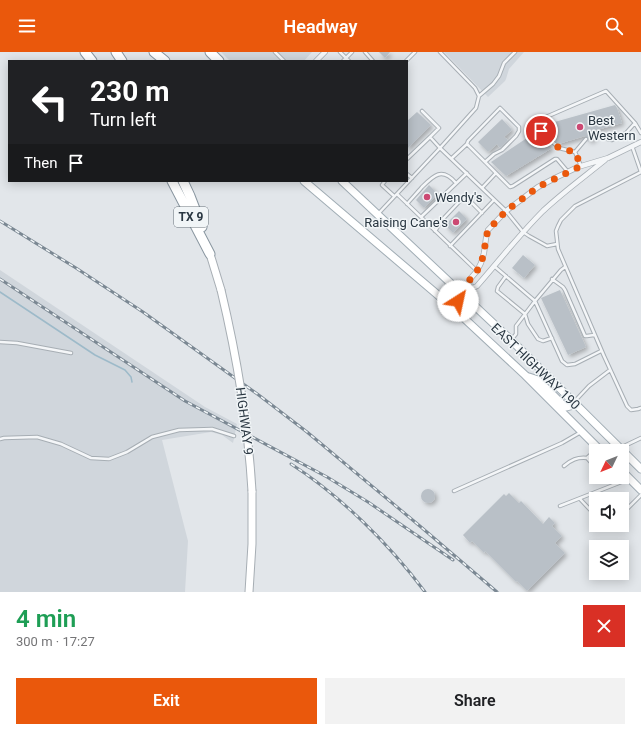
<!DOCTYPE html>
<meta charset="utf-8">
<style>
body{margin:0;font-family:Roboto,sans-serif;background:#f2f2f2;color:#202124;height:100vh;display:flex;flex-direction:column;font-size:15px;white-space:nowrap}
*{box-sizing:border-box;margin:0}
p{font-size:13px;color:#757577}
.icon{flex:none;width:22px;height:22px;fill:none;stroke:currentColor;stroke-width:2;stroke-linecap:round;stroke-linejoin:round}
.map{position:relative;height:540px;overflow:hidden}
.details{display:flex;flex-direction:column;background:#fff;flex:1}
.details>*{flex:none}
.top-card{position:absolute;left:8px;top:8px;width:400px;height:122px;border-radius:0px;box-shadow:0 2px 10px #0003;background:#202124;color:#fff;overflow:hidden}
.needle{width:26px;rotate:227deg}
.fabs{position:absolute;left:589px;top:392px;display:grid;gap:8px}
.fabs a{display:grid;place-items:center;width:40px;height:40px;border-radius:0px;background:#fff;box-shadow:0 2px 10px #0003;font-size:20px}
.pin{position:absolute;display:grid;place-items:center;width:34px;height:34px;color:#fff;margin:-17px;border:2px solid #fff;border-radius:50%;box-shadow:0 1px 4px #0007}
.me{position:absolute;width:44px;margin:-22px;rotate:35deg;stroke-linejoin:round;filter:drop-shadow(0 0 3px #0008)}
.turn{display:flex;align-items:center;gap:14px;height:84px;padding:0 16px;font-size:18px}
.turn .icon{width:52px;height:52px;stroke-width:2.5}
.turn b{display:block;font-size:28px;line-height:34px}
.then{display:flex;align-items:center;height:38px;padding:0 16px;background:#0003;gap:8px;font-size:15px}
.round{display:grid;place-items:center;flex:none;width:42px;height:42px;border-radius:0px;background:#f2f2f2}
.head{display:flex;align-items:center;justify-content:space-between;height:68px;padding:0 16px}
h1{font-size:24px;font-weight:600;line-height:30px;color:#1e9e55}
.cta{display:flex;gap:8px;margin-top:auto;padding:8px 16px}
.cta a{flex:1;height:46px;border-radius:0px;background:#ea580c;color:#fff;font-size:16px;font-weight:600;line-height:46px;text-align:center}
.cta a+a{background:#f2f2f2;color:#202124}
header{display:flex;justify-content:space-between;align-items:center;height:52px;padding:0 16px;background:#ea580c;color:#fff;font-size:18px;font-weight:600}
.map>svg:first-child{display:block}
</style>
<header><svg class="icon" aria-label="menu" viewBox="0 0 24 24"><path d="M4 6h16M4 12h16M4 18h16"/></svg>Headway<svg class="icon" aria-label="search" viewBox="0 0 24 24"><circle cx="10" cy="10" r="6"/><path d="M15 15l6 6"/></svg></header>
<div class="map">
<svg width="641" height="540" viewBox="0 0 641 540">
<defs>
<filter id="shadow"><feDropShadow dx="2.5" dy="2.5" stdDeviation="2" flood-color="#0004"/></filter>
</defs>
<rect width="100%" height="100%" fill="#e2e6ea"/>
<path fill="#d0d6dc" d="M 221,0 L 312,0 L 304,9 L 230,9 Z
M 444,0 L 524,0 L 509,17 L 506,27 L 505,29 L 488,45 Z
M 0,218 L 205,355 L 237,372 L 233,391 L 222,383 L 211,380 L 162,388 L 188,489 L 185,540 L 0,540 Z"/>
<g fill="none" stroke-linecap="round" stroke-linejoin="round">
<path stroke="#9dbac9" stroke-width="1.5" d="M 0,240 L 95,303 L 125,318 L 131,325 L 132,330"/>
</g>
<path fill="#b9c0c7" filter="url(#shadow)" d="M 379,0 L 390,0 L 385,6 Z
M 615,53 L 617,56 L 622,71 L 593,79 L 594,82 L 592,84 L 595,87 L 587,90 L 589,88 L 588,86 L 585,84 L 558,92 L 556,90 L 551,71 Z
M 417,60 L 431,73 L 407,97 L 407,69 Z
M 502,67 L 512,78 L 504,85 L 508,88 L 500,96 L 497,92 L 488,100 L 478,90 Z
M 536,80 L 552,96 L 506,124 L 491,110 Z
M 429,133 L 438,142 L 424,156 L 416,148 Z
M 459,159 L 467,167 L 453,181 L 445,173 Z
M 523,203 L 535,213 L 524,226 L 512,216 Z
M 560,238 L 586,295 L 568,303 L 541,246 Z
M421 444a7 7 0 1 1 14 0a7 7 0 1 1-14 0Z
M 509,441 L 519,451 L 521,449 L 543,472 L 549,465 L 555,471 L 552,474 L 562,484 L 555,491 L 565,501 L 527,539 L 517,529 L 516,530 L 485,499 L 484,501 L 472,489 L 470,491 L 463,483 L 504,442 L 506,444 Z"/>
<g fill="none" stroke-linecap="round" stroke-linejoin="round">
<defs>
<path id="service" d="M 275,0 L 284,9
M 340,0 L 349,9
M 365,0 L 373,9
M 440,0 L 475,36 L 479,44
M 343,9 L 352,0
M 406,9 L 415,0
M 422,59 L 439,76 L 430,85 L 440,96 L 476,56 L 479,44 L 493,32 L 499,24 L 504,11 L 515,0
M 595,84 L 612,88 L 626,81 L 635,71
M 632,94 L 641,120
M 575,100 L 586,87
M 452,106 L 467,92
M 407,107 L 430,85
M 485,110 L 494,102 L 502,98 L 516,84 L 519,79 L 519,75 L 500,56 L 468,89 L 467,92 L 510,135 L 513,134 L 555,107 L 557,107 L 568,120
M 581,114 L 575,100 L 559,96 L 541,79 L 540,72 L 546,65 L 606,39 L 635,71 L 641,81
M 641,120 L 575,154 L 561,168 L 558,174 L 556,179 L 558,197 L 604,304 L 627,354 L 631,358 L 638,357 L 641,356
M 407,122 L 412,126
M 385,129 L 382,133 L 394,144
M 482,136 L 496,121
M 397,142 L 477,219
M 407,152 C 412,146 417,141 422,135 C 434,123 442,115 456,131
M 378,162 L 440,96 L 506,159 L 523,180 L 529,184 L 547,194 L 557,192
M 421,165 L 467,121
M 435,179 L 442,168 L 459,150 L 466,145 L 482,161
M 450,194 L 494,148
M 494,214 L 535,249 L 516,274 L 516,282 L 512,287
M 565,215 L 561,218 L 535,249 L 562,309 L 567,313 L 575,312 L 601,299
M 506,224 L 498,235 L 497,239 L 525,262 L 528,272 L 538,287 L 543,289 L 552,286
M 552,227 L 563,235 L 565,238 L 585,284 L 587,284 L 594,283
M 0,290 L 17,291 L 71,301
M 574,350 L 589,334 L 610,318
M 0,387 L 4,386 L 37,385 L 61,392 L 91,406 L 109,407 L 127,400 L 152,385 L 179,378 L 212,377 L 234,384
M 620,396 L 641,386
M 587,406 L 596,416
M 564,414 C 571,408 577,405 587,406 L 598,396
M 454,439 L 562,391 L 581,380
M 580,447 L 596,464
M 560,454 L 629,427
M 622,462 L 641,443
M 606,473 L 611,473"/>
<path id="minor" d="M 316,9 L 325,0
M 468,238 L 470,227 L 477,219 L 481,211 L 484,201 L 486,186 L 488,178 L 506,159 L 538,135 L 555,126 L 578,115 L 608,106 L 641,90
M 452,255 L 468,238 L 477,234 C 499,209 519,183 543,159 C 562,141 584,125 605,108"/>
<path id="secondary" d="M 210,202 L 221,238
M 249,540 L 252,492 L 252,439"/>
<path id="primary" d="M 304,129 L 452,255 L 525,323 L 601,399
M 342,129 L 511,288 L 641,417
M 529,325 L 538,328 L 563,353 L 566,355 L 570,354 L 574,350
M 622,419 L 641,438"/>
<path id="motorway" d="M 85,0 L 92,9
M 116,0 L 122,9
M 154,0 L 165,9
M 210,0 L 219,9
M 172,129 L 210,202
M 183,129 L 190,144 L 202,175"/>
</defs>
<use href="#service" stroke="#a7aeb4" stroke-width="4.5"/>
<use href="#minor" stroke="#a7aeb4" stroke-width="6"/>
<use href="#secondary" stroke="#a7aeb4" stroke-width="9"/>
<use href="#primary" stroke="#a1adb5" stroke-width="9"/>
<use href="#motorway" stroke="#8996a0" stroke-width="11"/>
<use href="#service" stroke="#f4f6f8" stroke-width="2.5"/>
<use href="#minor" stroke="#f4f6f8" stroke-width="4.5"/>
<use href="#secondary" stroke="#fff" stroke-width="7"/>
<use href="#primary" stroke="#fff" stroke-width="7"/>
<use href="#motorway" stroke="#fff" stroke-width="9"/>
<defs>
<path id="rail" d="M 0,169 L 76,216 L 143,260 L 260,344 L 307,380 L 421,475 L 497,540
M 0,227 L 185,349 L 327,425 L 368,450 L 453,508
M 291,412 C 341,444 390,493 425,540"/>
</defs>
<use href="#rail" stroke="#7b8893" stroke-width="3"/>
<use href="#rail" stroke="#f1f5f7" stroke-width="1.5" stroke-dasharray="4.5" stroke-linecap="butt"/>
<defs>
<path id="secondary-bridge" d="M 221,238 C 237,305 248,371 252,439"/>
</defs>
<use href="#secondary-bridge" stroke="#a7aeb4" stroke-width="9" stroke-linecap="butt"/>
<use href="#secondary-bridge" stroke="#fff" stroke-width="7"/>
</g>
<g fill="none" stroke-linecap="round" stroke-linejoin="round">
<path stroke="#ea580c" stroke-width="7" stroke-dasharray="0 12.6" d="M 458,249 L 468,238 L 470,227 L 477,219 L 481,211 L 484,201 L 486,186 L 488,178 L 506,159 L 538,135 L 581,114 L 575,100 L 559,96 L 541,79"/>
</g>
<g fill="#cc4973" stroke="#f1f5f7" stroke-width="1.5">
<circle cx="580" cy="75" r="4"/>
<circle cx="427" cy="145" r="4"/>
<circle cx="456" cy="170" r="4"/>
</g>
<g text-anchor="middle" stroke-width="3" stroke-linejoin="round" paint-order="stroke">
<rect fill="#f1f5f7" stroke="#667078" stroke-width="1" x="174" y="155" width="34" height="20" rx="3"/>
<g font-size="12" font-weight="bold" fill="#2a3742">
<text x="191" y="169">TX 9</text>
</g>
<g font-size="13" fill="#2a3742" stroke="#f1f5f7" text-anchor="start">
<text x="588" y="73">Best<tspan x="588" dy="15">Western</tspan></text>
<text x="435" y="150">Wendy's</text>
<text x="448" y="175" text-anchor="end">Raising Cane's</text>
</g>
<g font-size="13" fill="#2a3742" stroke="#f1f5f7">
<text transform="translate(536 314) rotate(44)" y="5">EAST HIGHWAY 190</text>
<text transform="translate(245 369) rotate(83)" y="5">HIGHWAY 9</text>
</g>
</g>
</svg>
<div class="fabs">
<a><svg class="needle" viewBox="-14 -14 28 28"><path d="M0-13l5 13h-10z" fill="#e53935"/><path d="M0 13l5-13h-10z" fill="#757577"/></svg></a>
<a><svg class="icon" aria-label="sound" viewBox="0 0 24 24"><path d="M4 9h4l5-4v14l-5-4H4zM17 9q2 3 0 6"/></svg></a>
<a><svg class="icon" aria-label="layers" viewBox="0 0 24 24"><path d="M12 4l9 5-9 5-9-5zM3 14l9 5 9-5"/></svg></a>
</div>
<div class="pin" style="left:541px;top:79px;background:#d93025"><svg class="icon" aria-label="arrive" viewBox="0 0 24 24"><path d="M6 21V4h12l-3 4 3 4H6"/></svg></div>
<svg class="me" style="left:458px;top:249px" viewBox="-20 -20 40 40"><circle r="19" fill="#fff"/><path d="M0-13L10 11 0 6-10 11z" fill="#ea580c"/></svg>
<div class="top-card">
<div class="turn"><svg class="icon" aria-label="left" viewBox="0 0 24 24"><path d="M17 20v-9H6M10 6l-5 5 5 5"/></svg><div><b>230 m</b>Turn left</div></div>
<div class="then">Then<svg class="icon" aria-label="arrive" viewBox="0 0 24 24"><path d="M6 21V4h12l-3 4 3 4H6"/></svg></div>
</div>
</div>
<section class="details">
<div class="head"><div><h1>4 min</h1><p>300 m · 17:27</p></div><a class="round" style="background:#d93025;color:#fff"><svg class="icon" aria-label="close" viewBox="0 0 24 24"><path d="M6 6l12 12M18 6L6 18"/></svg></a></div>
<div class="cta"><a>Exit</a><a>Share</a></div>
</section>
